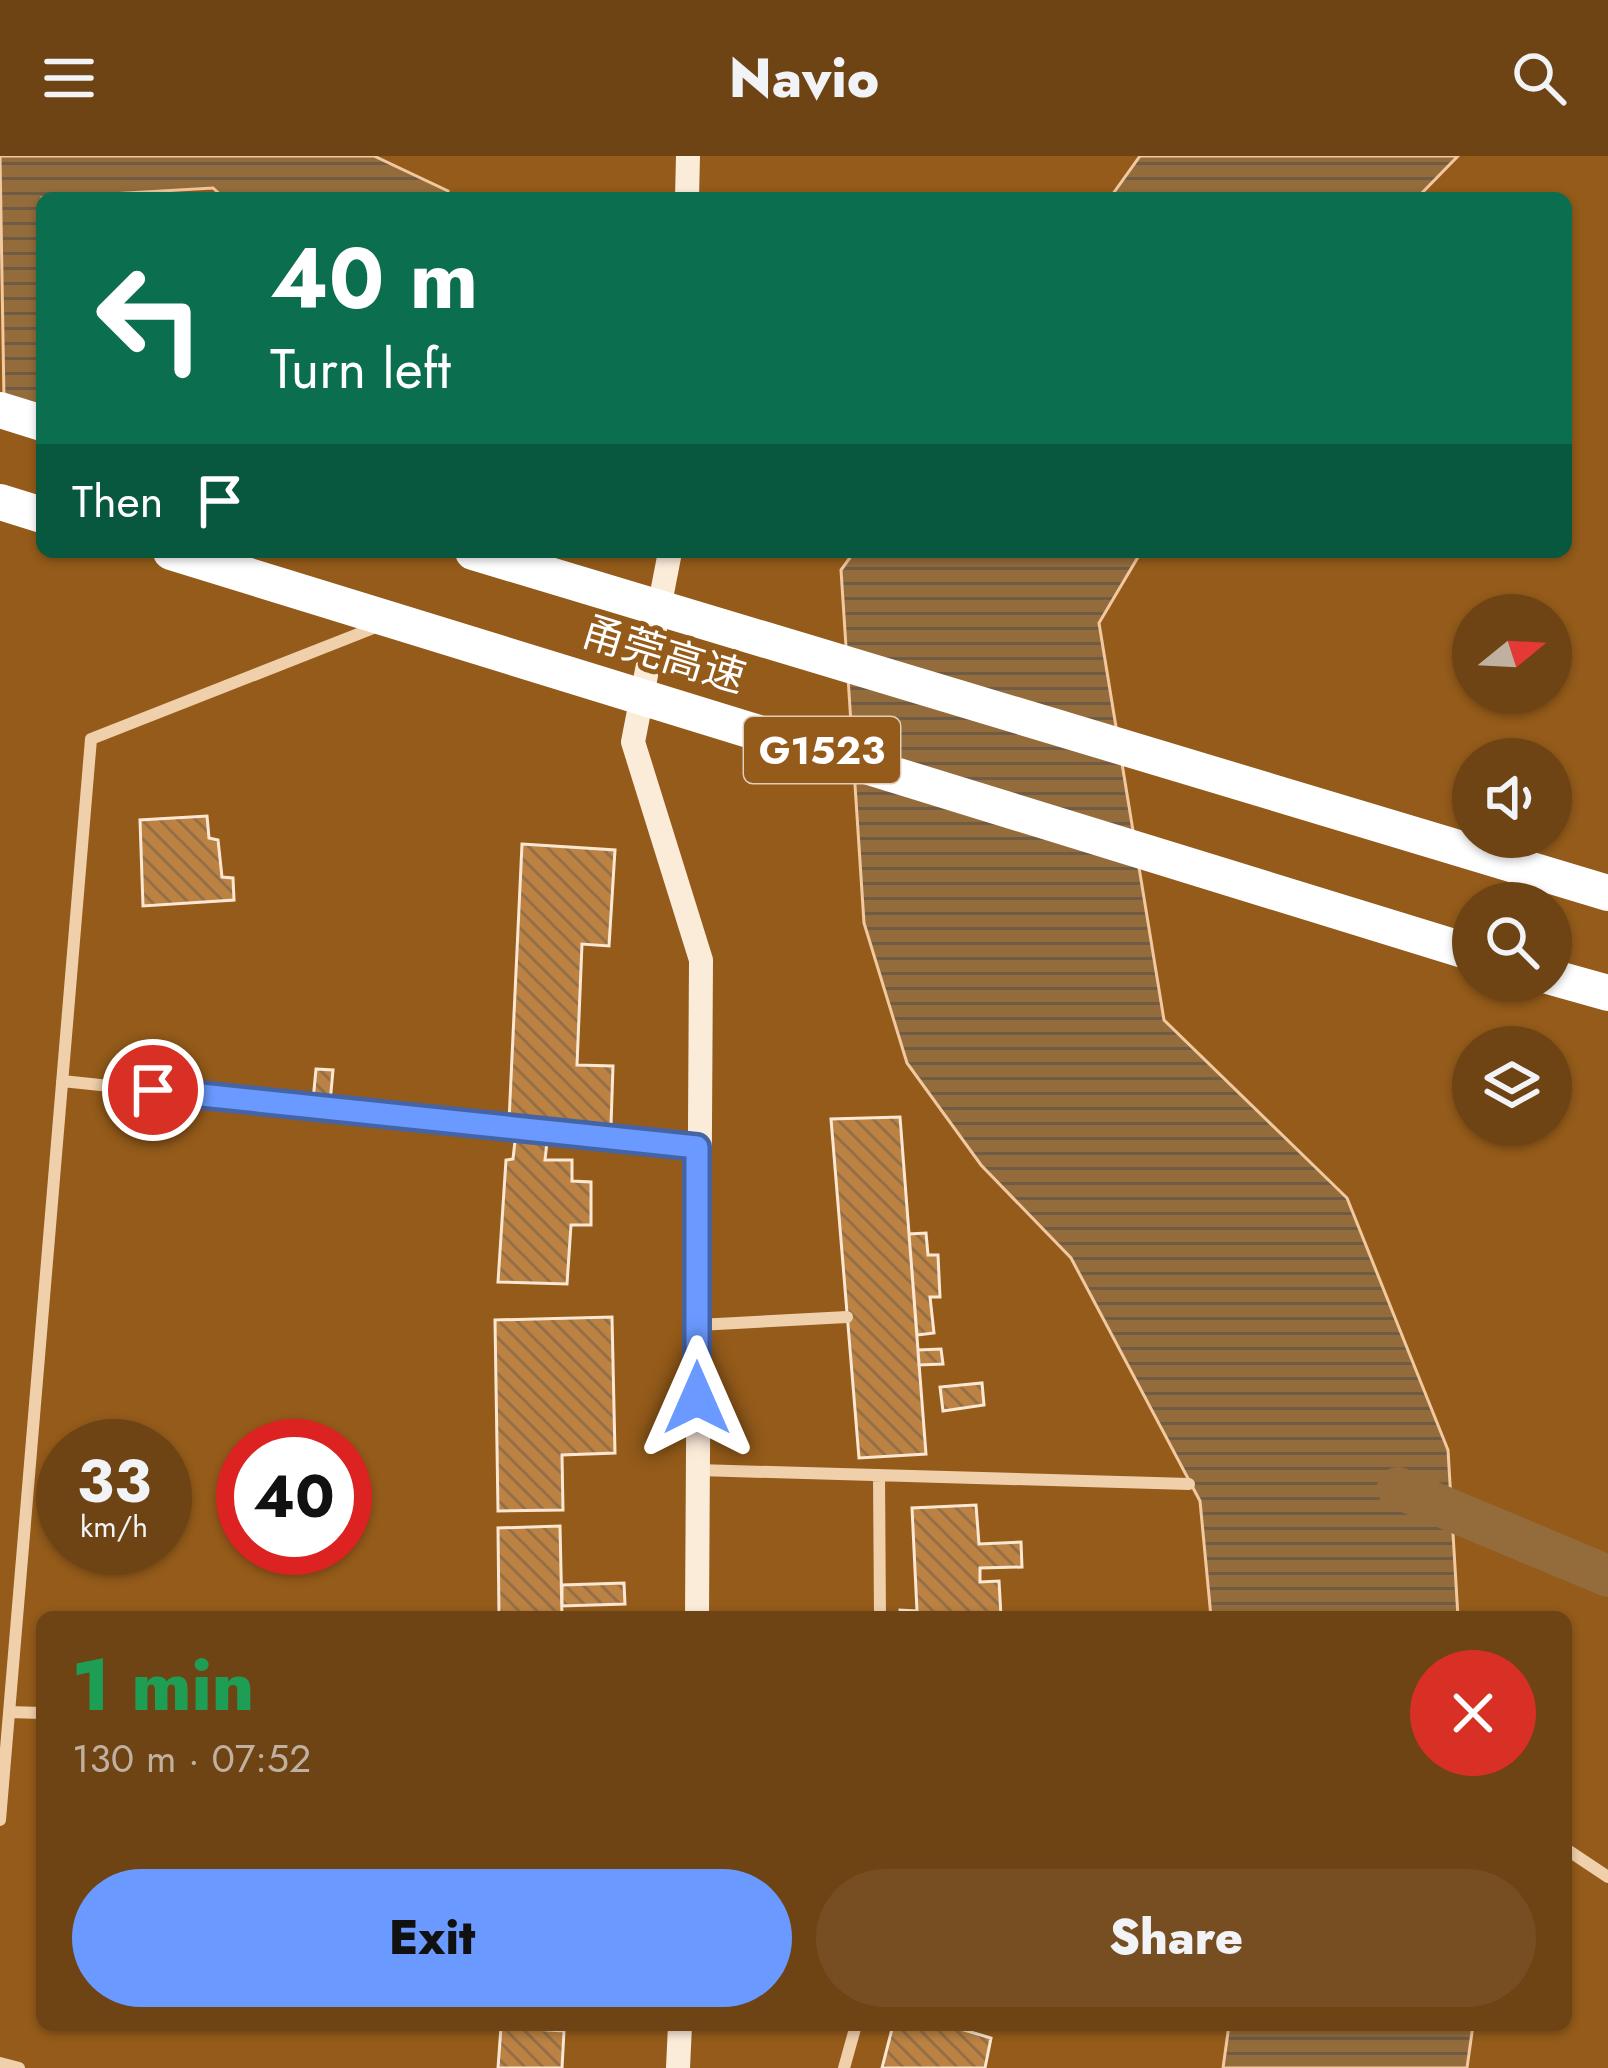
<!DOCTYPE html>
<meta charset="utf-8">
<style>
body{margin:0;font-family:Jost,"Noto Sans SC",sans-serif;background:#774e22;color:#f1f3f6;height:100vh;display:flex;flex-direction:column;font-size:45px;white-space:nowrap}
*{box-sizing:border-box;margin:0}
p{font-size:39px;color:#c0b0a0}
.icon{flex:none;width:66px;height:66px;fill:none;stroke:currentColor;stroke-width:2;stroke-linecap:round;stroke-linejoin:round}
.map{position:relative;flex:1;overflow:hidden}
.drawer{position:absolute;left:36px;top:1455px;width:1536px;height:420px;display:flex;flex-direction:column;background:#6f4414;border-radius:18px;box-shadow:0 3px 9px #0004}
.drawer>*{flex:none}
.hud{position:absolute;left:36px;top:36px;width:1536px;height:366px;border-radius:18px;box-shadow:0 3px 9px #0004;background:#0b6e4f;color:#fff;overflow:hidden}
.needle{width:78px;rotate:72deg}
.fabs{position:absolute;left:1452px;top:438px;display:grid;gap:24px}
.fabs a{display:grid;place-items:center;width:120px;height:120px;border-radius:50%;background:#6f4414;box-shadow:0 3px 9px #0004;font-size:60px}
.speed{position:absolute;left:36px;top:1263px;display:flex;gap:24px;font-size:60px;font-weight:700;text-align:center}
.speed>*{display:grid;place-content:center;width:156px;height:156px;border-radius:50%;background:#6f4414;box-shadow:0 3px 9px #0004;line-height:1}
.speed small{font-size:30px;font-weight:400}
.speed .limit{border:18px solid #d22;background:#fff;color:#111}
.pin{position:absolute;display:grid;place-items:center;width:102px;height:102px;color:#fff;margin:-51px;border:6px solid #fff;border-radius:50%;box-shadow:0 3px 12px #0007}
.me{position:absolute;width:132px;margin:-66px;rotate:0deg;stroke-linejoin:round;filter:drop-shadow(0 0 9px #0008)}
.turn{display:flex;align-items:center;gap:42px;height:252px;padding:0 36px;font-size:54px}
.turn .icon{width:156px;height:156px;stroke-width:2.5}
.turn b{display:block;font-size:84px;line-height:102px}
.then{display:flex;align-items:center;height:114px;padding:0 36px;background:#0003;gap:24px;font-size:45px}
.round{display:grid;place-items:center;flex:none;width:126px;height:126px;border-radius:63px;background:#774e22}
.headline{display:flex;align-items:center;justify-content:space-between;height:204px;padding:0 36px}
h1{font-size:72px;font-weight:800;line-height:90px;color:#1e9e55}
.cta{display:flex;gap:24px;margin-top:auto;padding:24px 36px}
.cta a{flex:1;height:138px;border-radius:72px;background:#6a9aff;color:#111;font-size:48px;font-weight:800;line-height:138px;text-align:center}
.cta a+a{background:#774e22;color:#f1f3f6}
header{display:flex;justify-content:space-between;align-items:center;height:156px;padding:0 36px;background:#6f4414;font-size:54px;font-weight:800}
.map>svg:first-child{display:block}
</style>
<header><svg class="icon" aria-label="menu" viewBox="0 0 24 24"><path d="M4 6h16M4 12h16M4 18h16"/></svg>Navio<svg class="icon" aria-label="search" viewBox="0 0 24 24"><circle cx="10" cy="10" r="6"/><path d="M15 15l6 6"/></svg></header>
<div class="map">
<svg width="1608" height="1912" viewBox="0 0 1608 1912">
<defs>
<pattern id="water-rules" width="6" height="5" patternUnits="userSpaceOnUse" patternTransform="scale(3)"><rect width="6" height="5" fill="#946c3c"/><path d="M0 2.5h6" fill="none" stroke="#705c44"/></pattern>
<pattern id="building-back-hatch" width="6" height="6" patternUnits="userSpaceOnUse" patternTransform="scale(3)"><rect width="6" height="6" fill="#bb8243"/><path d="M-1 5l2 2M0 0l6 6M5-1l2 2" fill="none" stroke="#946f46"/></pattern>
</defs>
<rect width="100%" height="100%" fill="#945b1a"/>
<path fill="url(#water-rules)" stroke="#f2c89e" stroke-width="3" d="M 0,0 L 374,0 L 448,35 L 449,42 L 224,42 L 213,32 L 42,42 L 42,264 L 4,244 Z
M 1140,0 L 1458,0 L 1417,42 L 1110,42 Z
M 854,396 L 1141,396 L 1099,467 L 1164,864 L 1347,1042 L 1448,1294 L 1458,1461 L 1211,1461 L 1200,1345 L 1071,1102 L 981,1009 L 907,907 L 864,767 L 841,414 Z
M 1229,1869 L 1473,1869 L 1467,1912 L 1223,1912 Z"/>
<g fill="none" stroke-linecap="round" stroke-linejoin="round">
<path stroke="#946c3c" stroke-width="42" d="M 1398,1332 L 1608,1420"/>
</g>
<path fill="url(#building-back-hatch)" stroke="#fbe7d2" stroke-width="3" d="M 207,660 L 209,682 L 218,684 L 222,721 L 233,722 L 234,744 L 143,750 L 140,664 Z
M 522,688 L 615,694 L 609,790 L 582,788 L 577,909 L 613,910 L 611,969 L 509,965 Z
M 316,913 L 333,914 L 330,947 L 313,945 Z
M 900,961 L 926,1298 L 859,1302 L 831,963 Z
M 515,985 L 547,986 L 545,1004 L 572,1004 L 572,1025 L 591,1026 L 591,1069 L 571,1069 L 567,1128 L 498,1126 L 506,1004 L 513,1003 Z
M 926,1077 L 928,1099 L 938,1099 L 940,1141 L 930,1141 L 934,1177 L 917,1179 L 909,1078 Z
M 612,1161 L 615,1297 L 562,1299 L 563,1354 L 498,1355 L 495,1164 Z
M 941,1193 L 943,1208 L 919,1209 L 918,1194 Z
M 982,1227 L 984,1249 L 943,1255 L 940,1231 Z
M 976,1349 L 979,1388 L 1021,1386 L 1022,1411 L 980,1412 L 980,1426 L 999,1425 L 1001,1460 L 1055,1461 L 900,1461 L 900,1454 L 917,1455 L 912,1352 Z
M 560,1370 L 562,1461 L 499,1461 L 498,1372 Z
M 624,1427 L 625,1448 L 562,1450 L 562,1429 Z
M 893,1869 L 947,1869 L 991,1882 L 985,1912 L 882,1912 Z
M 501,1871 L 564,1875 L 562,1912 L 498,1912 Z"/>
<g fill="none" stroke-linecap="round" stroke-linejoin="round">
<path stroke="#f0cfab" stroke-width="12" d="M 62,925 L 697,991
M 698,1169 L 847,1161
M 698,1314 L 1189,1328
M 879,1319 L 880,1461
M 9,1556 L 42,1557
M 0,1664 L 91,583 L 376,471
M 1566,1693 L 1608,1721
M 0,1907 L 19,1912
M 844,1912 L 856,1869"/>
<path stroke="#fbebd9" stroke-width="24" d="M 687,42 L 688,0
M 670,396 L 633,586 L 701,804 L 697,1461
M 678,1912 L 680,1869"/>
<path stroke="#fff" stroke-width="36" d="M 0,254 L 42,267
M 0,346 L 42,359
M 1551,821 L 1608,837"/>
<path stroke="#fff" stroke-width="36" d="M 171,396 L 1473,797
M 473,396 L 1608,737"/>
</g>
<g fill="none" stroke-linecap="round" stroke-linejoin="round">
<defs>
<path id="route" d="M 153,934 L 697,991 L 697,1242"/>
</defs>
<use href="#route" stroke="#4564a6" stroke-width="30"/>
<use href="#route" stroke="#6a9aff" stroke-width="21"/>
</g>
<g text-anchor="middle" stroke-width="10" stroke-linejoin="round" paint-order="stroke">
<rect fill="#945b1a" stroke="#dfceba" stroke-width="3" x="744" y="561" width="156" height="66" rx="9"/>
<g font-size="39" font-weight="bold" fill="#fff">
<text x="822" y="608">G1523</text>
</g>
<g font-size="42" fill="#fff" stroke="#945b1a">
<text transform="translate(664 498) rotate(17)" y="15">甬莞高速</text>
</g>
</g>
</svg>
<div class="fabs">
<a><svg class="needle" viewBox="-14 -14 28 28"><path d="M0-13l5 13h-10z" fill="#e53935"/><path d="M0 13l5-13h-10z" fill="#c0b0a0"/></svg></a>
<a><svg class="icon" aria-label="sound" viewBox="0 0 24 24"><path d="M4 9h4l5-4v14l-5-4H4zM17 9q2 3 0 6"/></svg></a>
<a><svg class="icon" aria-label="search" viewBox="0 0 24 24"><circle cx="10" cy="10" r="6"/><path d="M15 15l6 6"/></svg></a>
<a><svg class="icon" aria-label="layers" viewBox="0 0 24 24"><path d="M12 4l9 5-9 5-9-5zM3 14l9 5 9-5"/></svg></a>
</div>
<div class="speed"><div>33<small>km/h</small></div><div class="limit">40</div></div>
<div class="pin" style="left:153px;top:934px;background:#d93025"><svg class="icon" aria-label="arrive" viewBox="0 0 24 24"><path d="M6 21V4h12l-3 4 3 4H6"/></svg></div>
<svg class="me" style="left:697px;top:1242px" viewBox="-20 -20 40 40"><path d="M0-17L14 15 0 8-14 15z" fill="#6a9aff" stroke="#fff" stroke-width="4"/></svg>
<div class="hud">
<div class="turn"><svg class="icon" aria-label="left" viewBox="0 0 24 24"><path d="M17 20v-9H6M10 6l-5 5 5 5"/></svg><div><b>40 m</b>Turn left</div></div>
<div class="then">Then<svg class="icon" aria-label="arrive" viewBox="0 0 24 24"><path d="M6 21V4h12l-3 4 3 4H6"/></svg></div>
</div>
<section class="drawer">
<div class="headline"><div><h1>1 min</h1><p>130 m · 07:52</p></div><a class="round" style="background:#d93025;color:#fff"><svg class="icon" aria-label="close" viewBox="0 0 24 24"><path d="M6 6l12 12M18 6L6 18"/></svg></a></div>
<div class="cta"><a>Exit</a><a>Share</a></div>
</section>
</div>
